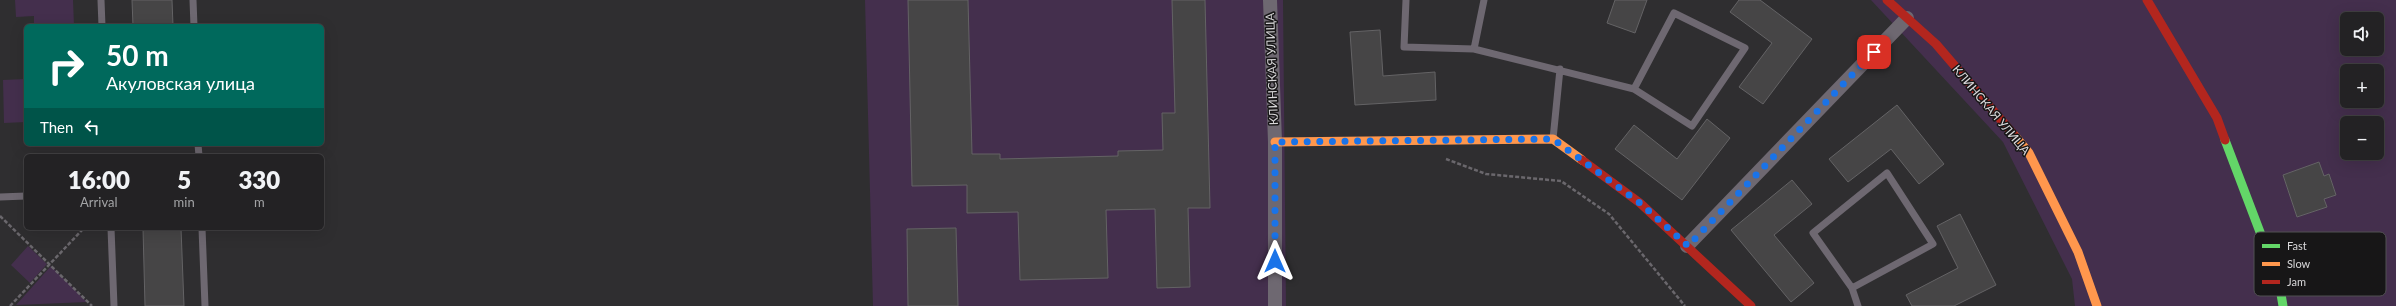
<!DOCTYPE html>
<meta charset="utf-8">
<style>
body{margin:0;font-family:Lato,sans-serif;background:#2b2a2c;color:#f1f3f6;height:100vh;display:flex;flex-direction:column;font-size:15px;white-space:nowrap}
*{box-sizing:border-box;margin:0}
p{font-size:13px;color:#a3a4a6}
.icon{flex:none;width:22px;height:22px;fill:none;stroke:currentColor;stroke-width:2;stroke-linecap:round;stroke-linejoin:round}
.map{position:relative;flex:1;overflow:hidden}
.drawer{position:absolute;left:24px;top:154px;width:300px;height:76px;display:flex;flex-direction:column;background:#232224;border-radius:6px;box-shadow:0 4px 16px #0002,0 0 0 1px #403f41}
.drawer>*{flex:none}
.banner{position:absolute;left:24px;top:24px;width:300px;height:122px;border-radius:6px;box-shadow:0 4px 16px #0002,0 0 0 1px #403f41;background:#00695c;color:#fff;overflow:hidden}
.controls{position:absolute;left:2340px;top:12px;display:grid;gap:8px}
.controls a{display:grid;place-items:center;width:44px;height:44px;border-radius:6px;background:#232224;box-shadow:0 4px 16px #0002,0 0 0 1px #403f41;font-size:20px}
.pin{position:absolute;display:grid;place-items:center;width:34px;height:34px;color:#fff;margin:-17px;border-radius:8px;box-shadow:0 2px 6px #0006}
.me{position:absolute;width:44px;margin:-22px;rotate:0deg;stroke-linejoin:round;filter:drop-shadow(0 0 3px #0008)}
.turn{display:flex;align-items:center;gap:14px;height:84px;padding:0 16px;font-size:18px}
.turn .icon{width:52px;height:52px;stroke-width:2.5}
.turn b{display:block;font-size:28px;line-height:34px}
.then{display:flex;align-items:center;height:38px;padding:0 16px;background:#0003;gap:8px;font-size:15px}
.eta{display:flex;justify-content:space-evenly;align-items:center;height:68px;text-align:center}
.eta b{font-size:24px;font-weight:800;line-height:28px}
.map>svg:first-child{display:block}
</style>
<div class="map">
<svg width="2396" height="306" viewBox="0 0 2396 306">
<rect width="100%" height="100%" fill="#2f2e30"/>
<path fill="#442f4d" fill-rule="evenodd" d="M 15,0 L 73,0 L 74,26 L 34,26 L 34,16 L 16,17 Z
M 865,0 L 1283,0 L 1286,306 L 873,306 Z
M 1871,0 L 2396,0 L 2396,306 L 2075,306 L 2072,279 L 2003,142 ZM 2347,19 L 2377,19 L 2377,49 L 2347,49 ZM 2347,71 L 2377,71 L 2377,101 L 2347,101 ZM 2347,123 L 2377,123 L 2377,153 L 2347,153 Z
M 26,79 L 26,122 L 4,123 L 3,80 Z
M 28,246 L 47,264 L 30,283 L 11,265 Z
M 51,266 L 87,302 L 16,305 Z"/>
<path fill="#464546" stroke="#646365" d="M 132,0 L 172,0 L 173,26 L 133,26 Z
M 908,0 L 968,0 L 972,154 L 1000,154 L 1000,159 L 1118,156 L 1118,151 L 1163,150 L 1162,113 L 1175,113 L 1172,0 L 1205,0 L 1210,208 L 1188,208 L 1190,287 L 1157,288 L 1155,209 L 1106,210 L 1108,278 L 1020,280 L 1018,212 L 967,213 L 967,185 L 912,186 Z
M 1615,0 L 1647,0 L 1635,33 L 1607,23 Z
M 1739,0 L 1760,0 L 1812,39 L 1763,104 L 1739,87 L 1772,43 L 1730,12 Z
M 1380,30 L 1383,76 L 1435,72 L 1436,100 L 1355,105 L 1350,32 Z
M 1897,105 L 1944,164 L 1919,184 L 1891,149 L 1848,182 L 1829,159 Z
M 1707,119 L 1730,138 L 1682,200 L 1615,149 L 1634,125 L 1677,159 Z
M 2319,162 L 2324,176 L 2329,174 L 2336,195 L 2324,199 L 2327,207 L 2297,217 L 2283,175 Z
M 1792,180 L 1812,204 L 1774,235 L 1814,283 L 1791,302 L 1731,230 Z
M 1960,214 L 1996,285 L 1954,306 L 1912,306 L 1906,295 L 1958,268 L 1937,226 Z
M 143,228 L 181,228 L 184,306 L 145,306 Z
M 956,228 L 958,306 L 908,306 L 907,229 Z"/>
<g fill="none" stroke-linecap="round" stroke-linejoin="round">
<path stroke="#6a676c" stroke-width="2.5" stroke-dasharray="4 2" stroke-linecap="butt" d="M 1446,159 L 1486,174 L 1561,181 L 1609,214 L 1685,306
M 0,216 L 92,306
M 10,306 L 84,228"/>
<path stroke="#6e6871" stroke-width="7" d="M 101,0 L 102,26
M 193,0 L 194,26
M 1406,0 L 1404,47 L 1474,49 L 1634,89 L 1674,13 L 1745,48 L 1692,126 L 1634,89
M 1474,49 L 1484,0
M 1553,139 L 1560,69
M 198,144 L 199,156
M 0,197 L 26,196
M 111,228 L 114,306
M 202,228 L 205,306
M 1852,288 L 1933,244 L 1887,173 L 1813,233 L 1852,288 L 1858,306"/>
<path stroke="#6e6871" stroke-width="14" d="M 1270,0 L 1275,142 L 1275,306
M 1687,246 L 1907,18"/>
<path stroke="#63d668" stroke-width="9" d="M 2225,140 L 2279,282 L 2283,306"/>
<path stroke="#ff974d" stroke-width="9" d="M 2014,135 L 2029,153 L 2078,252 L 2097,306
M 1275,142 L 1553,139 L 1582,160"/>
<path stroke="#b3261e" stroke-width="9" d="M 1887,0 L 1936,44 L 2014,135
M 2147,0 L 2217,118 L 2225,140
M 1582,160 L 1640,203 L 1751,306"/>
</g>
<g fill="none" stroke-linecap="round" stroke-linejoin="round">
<path stroke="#1a73e8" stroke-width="7" stroke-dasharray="0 12.6" d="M 1275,261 L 1275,142 L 1553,139 L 1640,203 L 1688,246 L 1874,52"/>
</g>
<g text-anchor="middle" stroke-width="3" stroke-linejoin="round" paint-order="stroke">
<g font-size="12" fill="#d9d8da" stroke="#171617">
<text transform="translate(1272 69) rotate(-92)" y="4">КЛИНСКАЯ УЛИЦА</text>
<text transform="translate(1991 110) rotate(50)" y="4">КЛИНСКАЯ УЛИЦА</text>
</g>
</g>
<rect x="2254" y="232" width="132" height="64" rx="6" fill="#171617" stroke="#515052" stroke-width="1"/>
<rect x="2262" y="244" width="18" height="4" fill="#63d668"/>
<rect x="2262" y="262" width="18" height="4" fill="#ff974d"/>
<rect x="2262" y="280" width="18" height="4" fill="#b3261e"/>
<g font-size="11" fill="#d9d8da">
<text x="2287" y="250">Fast</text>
<text x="2287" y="268">Slow</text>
<text x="2287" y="286">Jam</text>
</g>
</svg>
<div class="controls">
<a><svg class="icon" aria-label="sound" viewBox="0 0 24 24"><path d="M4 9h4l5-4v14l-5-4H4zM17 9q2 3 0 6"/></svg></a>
<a>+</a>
<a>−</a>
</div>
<div class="pin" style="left:1874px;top:52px;background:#d93025"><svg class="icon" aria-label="arrive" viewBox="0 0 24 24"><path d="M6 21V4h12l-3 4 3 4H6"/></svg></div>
<svg class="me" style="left:1275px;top:261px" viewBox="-20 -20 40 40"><path d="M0-17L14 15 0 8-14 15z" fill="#1a73e8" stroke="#fff" stroke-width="4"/></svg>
<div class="banner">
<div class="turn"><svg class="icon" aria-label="right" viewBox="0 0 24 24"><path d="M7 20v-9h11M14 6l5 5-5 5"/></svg><div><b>50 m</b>Акуловская улица</div></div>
<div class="then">Then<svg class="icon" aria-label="left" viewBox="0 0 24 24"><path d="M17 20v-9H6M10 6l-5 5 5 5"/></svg></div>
</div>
<section class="drawer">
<div class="eta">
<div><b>16:00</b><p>Arrival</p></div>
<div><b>5</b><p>min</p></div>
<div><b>330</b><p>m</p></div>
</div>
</section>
</div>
